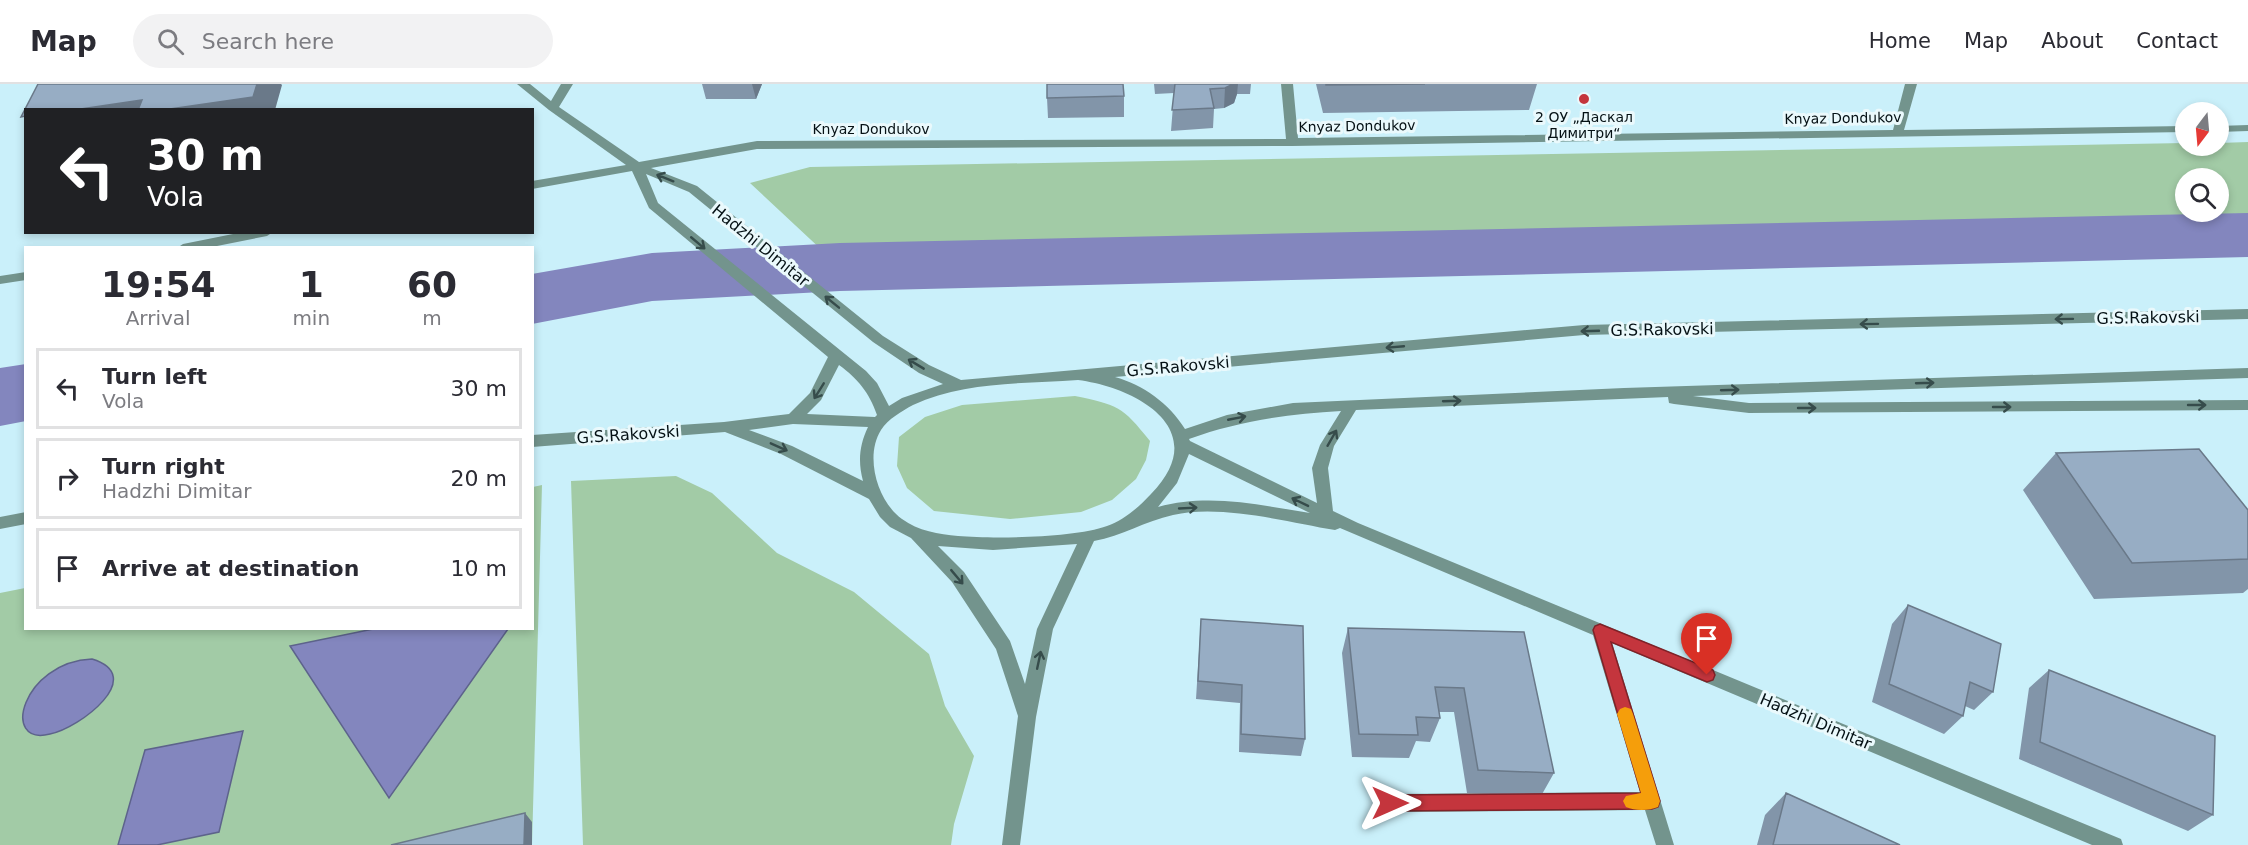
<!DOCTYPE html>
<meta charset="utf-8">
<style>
body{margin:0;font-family:"DejaVu Sans",sans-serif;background:#f2f2f3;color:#2b2b33;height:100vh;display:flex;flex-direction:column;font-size:22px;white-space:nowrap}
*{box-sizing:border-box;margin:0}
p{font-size:20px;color:#7c7c81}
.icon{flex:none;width:33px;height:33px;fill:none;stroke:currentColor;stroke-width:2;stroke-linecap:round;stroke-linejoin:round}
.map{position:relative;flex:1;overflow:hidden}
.panel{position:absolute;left:24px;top:162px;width:510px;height:384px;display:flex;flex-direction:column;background:#fff;border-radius:0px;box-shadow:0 3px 9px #0003}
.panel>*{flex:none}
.hud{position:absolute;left:24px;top:24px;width:510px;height:126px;border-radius:0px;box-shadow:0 3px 9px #0003;background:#202124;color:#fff;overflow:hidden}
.needle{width:39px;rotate:196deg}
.tools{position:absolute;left:2175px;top:18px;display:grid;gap:12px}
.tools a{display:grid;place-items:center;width:54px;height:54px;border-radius:50%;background:#fff;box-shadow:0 3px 9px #0003;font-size:30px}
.pin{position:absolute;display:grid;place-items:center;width:51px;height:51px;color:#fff;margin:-62px -26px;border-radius:50% 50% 50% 0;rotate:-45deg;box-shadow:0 0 6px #0007}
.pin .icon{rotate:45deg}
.me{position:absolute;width:66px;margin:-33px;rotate:90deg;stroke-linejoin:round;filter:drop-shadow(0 0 4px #0008)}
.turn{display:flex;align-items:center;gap:21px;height:126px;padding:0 24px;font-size:27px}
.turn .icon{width:78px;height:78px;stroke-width:2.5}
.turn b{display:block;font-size:42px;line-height:51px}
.eta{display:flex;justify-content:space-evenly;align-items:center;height:102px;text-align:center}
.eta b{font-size:36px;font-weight:700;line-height:42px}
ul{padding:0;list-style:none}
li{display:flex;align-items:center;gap:18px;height:81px;margin:0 12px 9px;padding:0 12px;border:3px solid #e1e1e2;border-radius:0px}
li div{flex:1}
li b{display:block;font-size:22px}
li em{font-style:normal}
header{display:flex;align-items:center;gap:36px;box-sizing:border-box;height:84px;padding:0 30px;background:#fff;border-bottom:2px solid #e1e1e2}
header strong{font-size:28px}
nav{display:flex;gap:33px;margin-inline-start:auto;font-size:21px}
.search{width:420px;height:54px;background:#f2f2f3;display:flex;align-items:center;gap:15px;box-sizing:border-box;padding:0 21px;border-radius:33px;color:#7c7c81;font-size:22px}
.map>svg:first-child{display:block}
</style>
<header>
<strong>Map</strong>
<div class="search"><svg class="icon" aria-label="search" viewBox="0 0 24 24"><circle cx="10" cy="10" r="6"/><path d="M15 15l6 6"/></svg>Search here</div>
<nav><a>Home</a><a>Map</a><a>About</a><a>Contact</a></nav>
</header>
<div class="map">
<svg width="2248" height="761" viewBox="0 0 2248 761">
<rect width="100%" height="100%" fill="#caf0fa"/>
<path fill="#a2cba6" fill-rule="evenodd" d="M 2248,58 L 2248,151 L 840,183 L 750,99 L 810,83 L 2185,59 L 2186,62 L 2218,62 L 2219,59 ZM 2186,94 L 2218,94 L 2218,128 L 2186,128 Z
M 1075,312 C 1118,321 1122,322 1150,357 L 1146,376 L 1136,395 L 1112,416 L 1081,428 L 1010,435 L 934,427 L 907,404 L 897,382 L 899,353 L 925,333 L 962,321 Z
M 676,392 L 712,409 L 777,469 L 854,508 L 929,570 L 945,622 L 974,672 L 954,740 L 951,761 L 583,761 L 571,397 Z
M 542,401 L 532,761 L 0,761 L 0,509 L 25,504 L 26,544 L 532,544 L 533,403 Z"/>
<path fill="#8386be" stroke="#5d638b" stroke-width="1.5" d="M 378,544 L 508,545 L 389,714 L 290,562 Z
M 92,575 C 148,592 80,644 50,650 C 0,663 22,578 92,575 Z
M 243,647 L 219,748 L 157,761 L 118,761 L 145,666 Z"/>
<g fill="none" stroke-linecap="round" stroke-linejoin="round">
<path fill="#8386be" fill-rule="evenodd" d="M 2248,129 L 2248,173 L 840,207 L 652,217 L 532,240 L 532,190 L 652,169 L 840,159 Z
M 26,280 L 26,337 L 0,342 L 0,284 Z"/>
<path fill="#73948d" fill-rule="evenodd" d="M 517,0 L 530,0 L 551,17 L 561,0 L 573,0 L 559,23 L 639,78 L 757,57 L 1286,55 L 1281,0 L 1293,0 L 1298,54 L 1893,46 L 1905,0 L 1917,0 L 1904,46 L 2186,42 L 2186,48 L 1292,62 L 757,65 L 651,84 L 697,102 L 883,252 L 929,281 L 961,296 L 1584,241 L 2248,225 L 2248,235 L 1584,251 L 1115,293 C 1143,301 1169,319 1185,345 L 1227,331 L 1293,319 L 1624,304 L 2248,284 L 2248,294 L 1693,312 L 1749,319 L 2248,316 L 2248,326 L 1749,329 L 1674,320 L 1669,319 L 1668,313 L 1356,326 L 1334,362 L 1328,384 L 1333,427 L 1358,439 L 2121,755 L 2123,761 L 2092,761 L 1612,559 L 1674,761 L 1656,761 L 1645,726 L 1390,728 L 1383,725 L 1381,719 L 1383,713 L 1390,710 L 1640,708 L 1593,551 L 1340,444 L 1335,446 C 1287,438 1221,420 1173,431 C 1145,437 1122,452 1094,457 L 1053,545 L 1036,633 L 1020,761 L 1002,761 L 1018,632 L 996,565 L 952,498 L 911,454 L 890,443 L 880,433 L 869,415 L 781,370 L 725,348 L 532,363 L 532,351 L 724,338 L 789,330 L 810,309 L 828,273 L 649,124 L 632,87 L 532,105 L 532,97 L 626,81 L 549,26 ZM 646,90 L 689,108 L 873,258 L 919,289 L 943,300 L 902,314 L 889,322 L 877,299 L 866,287 L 658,119 ZM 839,281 C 858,295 869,308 877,331 L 875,333 L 807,330 L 821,316 ZM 1078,296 C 1139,304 1213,347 1151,410 C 1139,423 1124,436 1107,442 C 1074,454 994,455 958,452 C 939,450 918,447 902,435 C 878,418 864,373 881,346 C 888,335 902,327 913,321 C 964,297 1023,300 1078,296 ZM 1341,327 L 1320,361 L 1312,384 L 1317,419 L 1190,357 L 1189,355 C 1239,337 1288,330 1341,327 ZM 793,340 L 868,343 C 859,362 858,378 863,397 L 792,362 L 749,346 ZM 1189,370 L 1310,429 C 1259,421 1209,409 1158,423 L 1177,399 ZM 1077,460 L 1037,545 L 1025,600 L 1010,557 L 964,488 L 938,462 L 993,466 Z
M 2248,41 L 2248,47 L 2218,48 L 2218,42 Z
M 243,148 L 273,148 L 267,152 L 207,164 L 177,164 L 183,160 Z
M 26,188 L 26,196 L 0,200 L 0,192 Z
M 26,428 L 26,440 L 0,445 L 0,433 Z"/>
</g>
<path fill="#8295a9" d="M 702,0 L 762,0 L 756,15 L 706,15 Z
M 1154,0 L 1251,0 L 1250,10 L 1237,10 L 1234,19 L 1224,24 L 1214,25 L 1213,44 L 1171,47 L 1174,9 L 1155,10 Z
M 1316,0 L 1537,0 L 1529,26 L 1323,29 Z
M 1124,12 L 1124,33 L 1048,34 L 1047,14 Z
M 2056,369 L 2248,426 L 2248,505 L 2243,509 L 2094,515 L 2023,406 Z
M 1908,521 L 1993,608 L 1974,626 L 1965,622 L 1963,632 L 1944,650 L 1872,618 L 1892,540 Z
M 1201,535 L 1305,655 L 1301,672 L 1239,668 L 1240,619 L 1196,615 Z
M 1348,544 L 1524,548 L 1554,689 L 1541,712 L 1467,709 L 1454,628 L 1439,628 L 1440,634 L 1430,658 L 1416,657 L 1409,674 L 1352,673 L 1342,569 Z
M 2049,586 L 2213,731 L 2188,747 L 2019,675 L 2029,604 Z
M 1786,709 L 1900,761 L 1757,761 L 1765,731 Z"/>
<path fill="#6a7989" d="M 257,0 L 281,0 L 282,1 L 275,26 L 163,26 Z
M 752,0 L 762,0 L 756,15 Z
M 1233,0 L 1238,0 L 1237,10 L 1234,19 L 1224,24 L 1225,4 Z
M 142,16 L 148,26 L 74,26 Z
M 525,729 L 532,738 L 532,761 L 524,761 Z"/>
<path fill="#97adc4" stroke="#6a7989" stroke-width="1.5" d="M 38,0 L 257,0 L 253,13 L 163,26 L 138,26 L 142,16 L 74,26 L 26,26 L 26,32 L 21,33 Z
M 1047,0 L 1123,0 L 1124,12 L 1047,14 Z
M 1175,0 L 1233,0 L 1225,4 L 1210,5 L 1214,24 L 1172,26 Z
M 1326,0 L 1425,0 L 1326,1 Z
M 2199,365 L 2248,426 L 2248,475 L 2132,479 L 2056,369 Z
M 1908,521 L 2001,560 L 1993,608 L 1970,598 L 1963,632 L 1889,600 Z
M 1201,535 L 1303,542 L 1305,655 L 1241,650 L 1242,601 L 1198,597 Z
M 1348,544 L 1524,548 L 1554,689 L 1478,686 L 1464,604 L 1435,603 L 1440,634 L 1416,633 L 1418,651 L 1359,650 Z
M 2049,586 L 2215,652 L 2213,731 L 2040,658 Z
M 1786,709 L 1900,761 L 1773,761 Z
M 525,729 L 524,761 L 391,761 Z"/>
<defs><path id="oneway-shaft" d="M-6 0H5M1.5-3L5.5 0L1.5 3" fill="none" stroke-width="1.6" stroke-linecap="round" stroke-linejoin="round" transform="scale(1.5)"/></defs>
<g stroke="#364c4b">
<use href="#oneway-shaft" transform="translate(665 94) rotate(-158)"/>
<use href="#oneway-shaft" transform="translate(698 159) rotate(40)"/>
<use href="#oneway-shaft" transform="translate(832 218) rotate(-141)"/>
<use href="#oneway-shaft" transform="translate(2064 235) rotate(179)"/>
<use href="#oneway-shaft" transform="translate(1869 240) rotate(179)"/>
<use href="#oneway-shaft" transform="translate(1590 247) rotate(178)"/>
<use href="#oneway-shaft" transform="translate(1395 263) rotate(175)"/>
<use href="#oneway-shaft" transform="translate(916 280) rotate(-149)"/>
<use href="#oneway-shaft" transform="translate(1925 299) rotate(-2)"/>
<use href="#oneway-shaft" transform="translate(1730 306) rotate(-2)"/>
<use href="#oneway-shaft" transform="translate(819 307) rotate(122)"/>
<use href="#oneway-shaft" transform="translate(1452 317) rotate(-2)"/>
<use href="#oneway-shaft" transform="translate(2197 321)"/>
<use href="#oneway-shaft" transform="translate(2002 323)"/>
<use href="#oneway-shaft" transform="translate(1807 324)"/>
<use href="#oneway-shaft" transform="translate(1237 334) rotate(-11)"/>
<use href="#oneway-shaft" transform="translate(1332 354) rotate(-60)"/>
<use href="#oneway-shaft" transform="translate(779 363) rotate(24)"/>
<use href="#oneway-shaft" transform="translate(1300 418) rotate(-154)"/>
<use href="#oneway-shaft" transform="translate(1188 424) rotate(-3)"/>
<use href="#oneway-shaft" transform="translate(957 493) rotate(50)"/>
<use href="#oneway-shaft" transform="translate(1039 576) rotate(-78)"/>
</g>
<path fill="#c4353d" stroke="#7f2228" stroke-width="1.5" d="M 1600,540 L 1713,586 L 1715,591 L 1713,596 L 1707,598 L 1611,558 L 1660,717 L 1658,723 L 1652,725 L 1390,727 L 1384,724 L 1381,719 L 1384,713 L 1390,711 L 1641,709 L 1593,546 L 1595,542 Z"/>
<path fill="#f59e0b" d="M 1625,623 L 1631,625 L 1633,630 L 1660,717 L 1658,723 C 1648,727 1635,727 1626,723 L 1623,717 L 1626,712 L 1641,709 L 1617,630 L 1620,625 Z"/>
<circle fill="#c4353d" stroke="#eaf9fc" stroke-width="2" cx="1584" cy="15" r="6"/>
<g text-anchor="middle" stroke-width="6" stroke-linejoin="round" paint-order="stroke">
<g font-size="14" fill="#051115" stroke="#eaf9fc">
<text x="1584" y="38">2 ОУ „Даскал<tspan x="1584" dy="16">Димитри“</tspan></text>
</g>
<g font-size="14" fill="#051115" stroke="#eaf9fc">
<text transform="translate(1843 34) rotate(-1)" y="5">Knyaz Dondukov</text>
<text transform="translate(1357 42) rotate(-1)" y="5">Knyaz Dondukov</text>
<text x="871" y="50">Knyaz Dondukov</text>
</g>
<g font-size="16" fill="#051115" stroke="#eaf9fc">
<text transform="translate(761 161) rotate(39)" y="6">Hadzhi Dimitar</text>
<text transform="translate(2148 233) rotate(-1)" y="6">G.S.Rakovski</text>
<text transform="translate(1662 245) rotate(-1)" y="6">G.S.Rakovski</text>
<text transform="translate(1178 282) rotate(-5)" y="6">G.S.Rakovski</text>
<text transform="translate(628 350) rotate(-4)" y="6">G.S.Rakovski</text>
<text transform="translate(1816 637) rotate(23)" y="6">Hadzhi Dimitar</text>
</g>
</g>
</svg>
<div class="tools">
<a><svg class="needle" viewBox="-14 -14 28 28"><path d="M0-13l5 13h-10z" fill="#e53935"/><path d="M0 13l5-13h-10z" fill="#7c7c81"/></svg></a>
<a><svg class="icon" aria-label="search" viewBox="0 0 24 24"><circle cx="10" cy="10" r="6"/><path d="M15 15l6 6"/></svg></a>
</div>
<div class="pin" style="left:1707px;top:591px;background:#d93025"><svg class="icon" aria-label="arrive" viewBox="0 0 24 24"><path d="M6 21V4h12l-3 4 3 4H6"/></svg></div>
<svg class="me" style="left:1390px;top:719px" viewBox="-20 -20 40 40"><path d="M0-17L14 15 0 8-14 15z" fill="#c4353d" stroke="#fff" stroke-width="4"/></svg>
<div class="hud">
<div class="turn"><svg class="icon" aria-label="left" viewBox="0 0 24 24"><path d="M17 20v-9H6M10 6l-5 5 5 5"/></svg><div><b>30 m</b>Vola</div></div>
</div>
<section class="panel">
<div class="eta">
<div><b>19:54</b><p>Arrival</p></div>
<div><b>1</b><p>min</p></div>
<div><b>60</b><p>m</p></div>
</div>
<ul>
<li><svg class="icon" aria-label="left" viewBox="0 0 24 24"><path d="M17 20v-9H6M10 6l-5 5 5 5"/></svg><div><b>Turn left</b><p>Vola</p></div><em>30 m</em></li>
<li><svg class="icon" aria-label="right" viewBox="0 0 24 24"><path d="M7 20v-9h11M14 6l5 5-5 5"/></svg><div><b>Turn right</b><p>Hadzhi Dimitar</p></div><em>20 m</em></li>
<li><svg class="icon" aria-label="arrive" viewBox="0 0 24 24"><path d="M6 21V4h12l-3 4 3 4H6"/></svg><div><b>Arrive at destination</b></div><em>10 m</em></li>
</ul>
</section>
</div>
